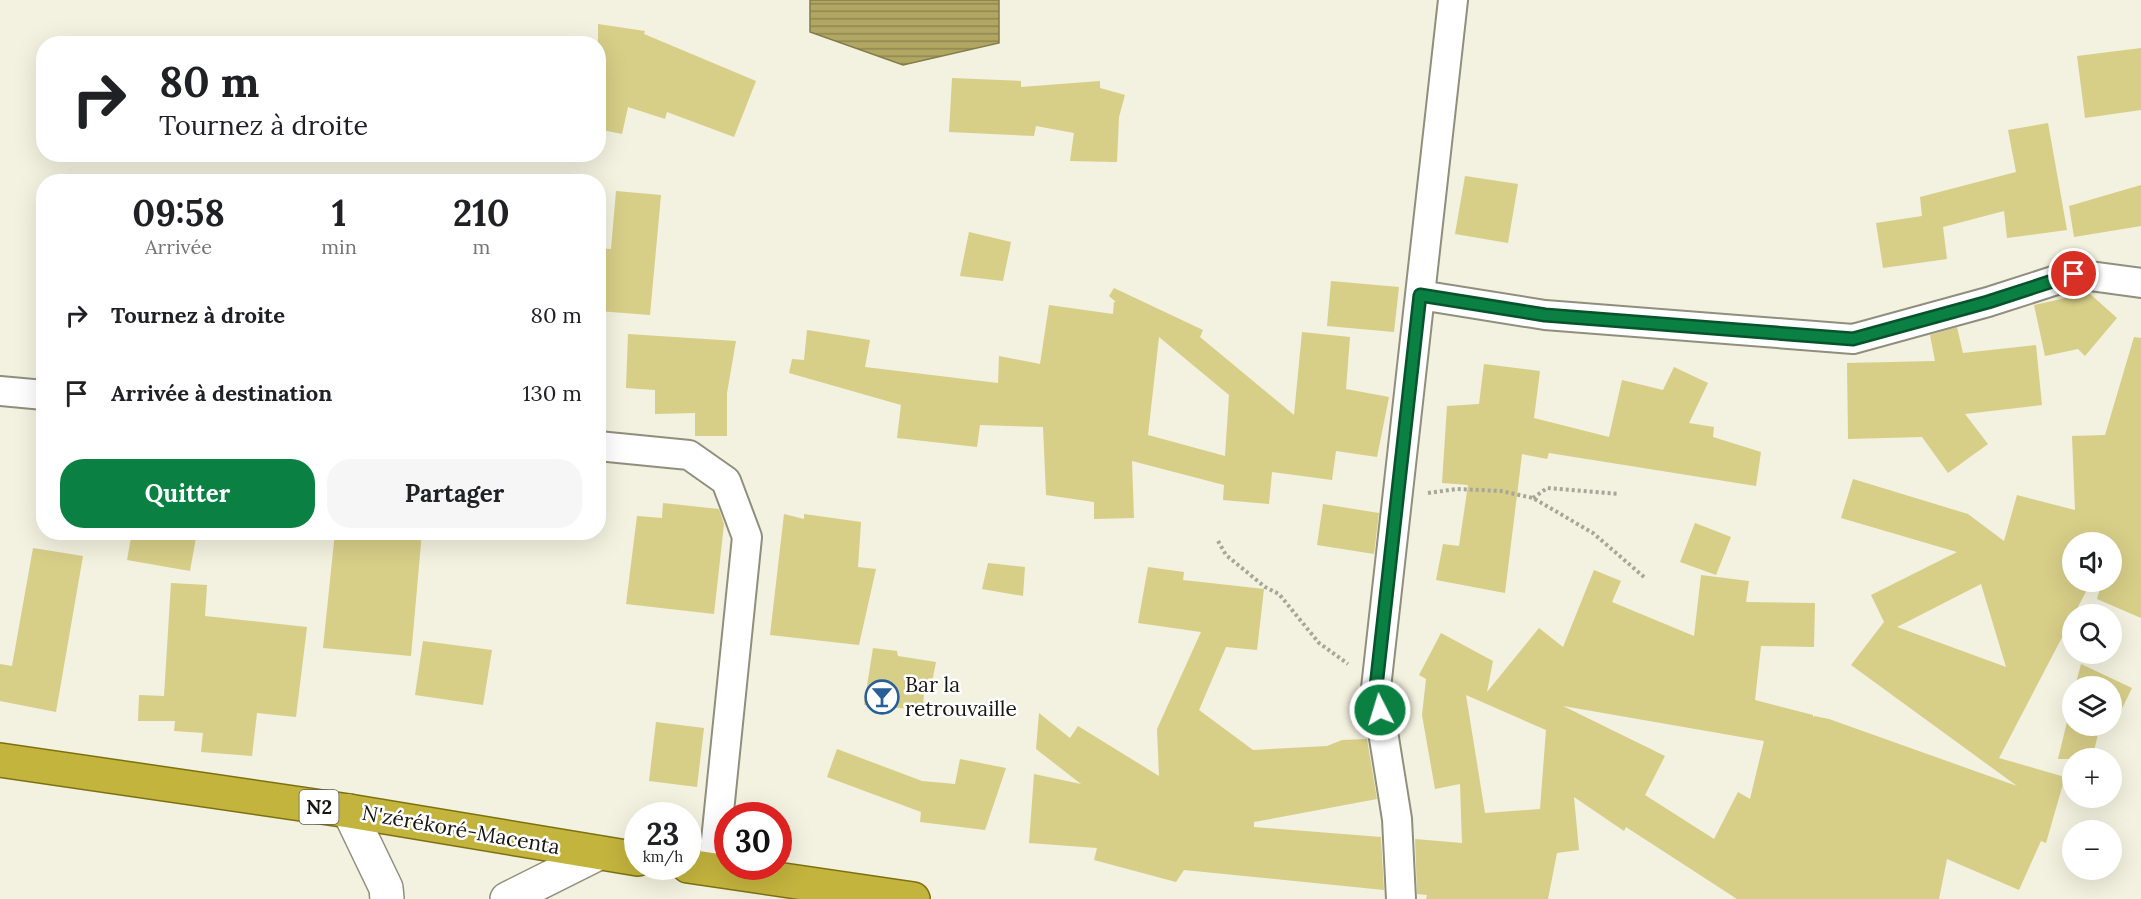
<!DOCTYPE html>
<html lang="fr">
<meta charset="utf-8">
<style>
body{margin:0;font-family:Lora,serif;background:#f6f6f6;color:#202124;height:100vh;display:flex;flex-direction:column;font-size:22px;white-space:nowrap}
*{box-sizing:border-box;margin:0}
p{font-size:20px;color:#757577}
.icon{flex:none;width:33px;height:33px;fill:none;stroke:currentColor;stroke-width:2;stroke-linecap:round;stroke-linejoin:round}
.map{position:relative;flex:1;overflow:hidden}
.side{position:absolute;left:36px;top:174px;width:570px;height:366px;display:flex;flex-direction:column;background:#fff;border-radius:24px;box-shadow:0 6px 24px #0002}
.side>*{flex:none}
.guide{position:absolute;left:36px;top:36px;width:570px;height:126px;border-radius:24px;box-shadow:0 6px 24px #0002;background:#fff;color:#202124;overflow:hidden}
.buttons{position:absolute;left:2062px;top:532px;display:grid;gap:12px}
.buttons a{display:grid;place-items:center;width:60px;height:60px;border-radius:50%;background:#fff;box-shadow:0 6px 24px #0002;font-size:30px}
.speed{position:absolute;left:624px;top:802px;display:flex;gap:12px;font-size:30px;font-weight:700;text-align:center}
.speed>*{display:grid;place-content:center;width:78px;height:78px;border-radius:50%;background:#fff;box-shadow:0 6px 24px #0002;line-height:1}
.speed small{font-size:15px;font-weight:400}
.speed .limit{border:9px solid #d22;background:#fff;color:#111}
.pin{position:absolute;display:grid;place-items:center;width:51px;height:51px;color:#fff;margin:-26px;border:3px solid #fff;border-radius:50%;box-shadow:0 2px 6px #0007}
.me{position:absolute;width:66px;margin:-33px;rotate:355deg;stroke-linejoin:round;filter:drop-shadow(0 0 4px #0008)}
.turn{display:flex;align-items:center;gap:21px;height:126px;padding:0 24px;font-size:27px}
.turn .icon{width:78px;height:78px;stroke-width:2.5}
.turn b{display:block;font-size:42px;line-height:51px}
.eta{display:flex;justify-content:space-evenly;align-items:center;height:102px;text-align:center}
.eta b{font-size:36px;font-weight:800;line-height:42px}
.action{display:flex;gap:12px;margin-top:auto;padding:12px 24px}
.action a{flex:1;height:69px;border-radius:24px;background:#0b8043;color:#fff;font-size:24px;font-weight:800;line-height:69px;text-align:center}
.action a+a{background:#f6f6f6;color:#202124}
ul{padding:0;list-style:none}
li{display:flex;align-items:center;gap:18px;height:78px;padding:0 24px}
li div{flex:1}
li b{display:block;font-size:22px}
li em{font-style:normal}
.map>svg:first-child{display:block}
</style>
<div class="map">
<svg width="2141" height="899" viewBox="0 0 2141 899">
<defs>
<pattern id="water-rules" width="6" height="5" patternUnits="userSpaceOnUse" patternTransform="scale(1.5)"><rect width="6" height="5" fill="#b1a763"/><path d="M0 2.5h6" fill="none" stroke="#8f8750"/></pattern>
</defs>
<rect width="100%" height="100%" fill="#f3f1df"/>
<path fill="url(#water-rules)" stroke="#837c4a" stroke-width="1.5" d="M 810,0 L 999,0 L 999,43 L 903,65 L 810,32 Z"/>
<path fill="#d7ce88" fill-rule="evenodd" d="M 598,24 L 645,31 L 644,34 L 756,81 L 734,137 L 667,112 L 665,119 L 628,107 L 622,134 L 598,129 Z
M 2141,48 L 2141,110 L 2085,118 L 2077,56 Z
M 952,78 L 1021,81 L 1021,87 L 1100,81 L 1100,88 L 1125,95 L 1119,117 L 1117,162 L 1070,161 L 1074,133 L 1036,126 L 1034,136 L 949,132 Z
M 2048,123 L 2067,230 L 2007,238 L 2004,211 L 1943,227 L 1947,259 L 1883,268 L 1876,223 L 1922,216 L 1920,197 L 2016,172 L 2008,130 Z
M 1465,176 L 1518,184 L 1508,243 L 1455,234 Z
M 2141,185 L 2141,226 L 2074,237 L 2069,206 Z
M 616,191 L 661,195 L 650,315 L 598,311 L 598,248 L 611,249 Z
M 969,232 L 1011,242 L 1003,281 L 960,276 Z
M 1331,281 L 1399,287 L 1394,332 L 1327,326 Z
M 1114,288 L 1203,330 L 1200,337 L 1294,415 L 1302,332 L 1350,337 L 1346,389 L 1389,397 L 1377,457 L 1336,451 L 1332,480 L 1272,472 L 1269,504 L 1223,500 L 1224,485 L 1132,461 L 1134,518 L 1094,519 L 1094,502 L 1046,495 L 1043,427 L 980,425 L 977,447 L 897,438 L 901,405 L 789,373 L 792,359 L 804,360 L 807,330 L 870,340 L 865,367 L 998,383 L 999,356 L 1040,364 L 1049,305 L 1113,314 L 1114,302 L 1116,302 L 1109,296 ZM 1159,337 L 1229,395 L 1225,456 L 1148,435 Z
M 2089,293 L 2117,318 L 2085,356 L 2078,349 L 2045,356 L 2034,305 Z
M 1957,327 L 1963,353 L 2036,345 L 2042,405 L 1965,414 L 1988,444 L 1948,473 L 1922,437 L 1848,439 L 1847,363 L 1935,361 L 1930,335 Z
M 628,334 L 736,341 L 727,393 L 727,436 L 695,436 L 695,413 L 655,414 L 655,390 L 626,388 Z
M 2134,337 L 2141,338 L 2141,618 L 2097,599 L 2102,582 L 2112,582 L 2112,543 L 2073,543 L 2073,582 L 2091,582 L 1999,758 L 2065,777 L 2046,843 L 2041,841 L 2019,890 L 1947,859 L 1939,899 L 1737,899 L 1626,827 L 1624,831 L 1574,797 L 1579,850 L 1557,853 L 1548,899 L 1426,899 L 1427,895 L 1417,894 L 1415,839 L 1462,843 L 1460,784 L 1435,789 L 1422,715 L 1426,679 L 1419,675 L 1441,633 L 1493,661 L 1487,692 L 1539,628 L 1563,647 L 1594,570 L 1621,581 L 1612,602 L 1694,636 L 1701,575 L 1749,581 L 1746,602 L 1815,603 L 1814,647 L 1761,646 L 1755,700 L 1813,715 L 1813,718 L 1814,716 L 1829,719 L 2017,786 L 1851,665 L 1884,622 L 1871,595 L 1957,552 L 1841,518 L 1853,479 L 1968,514 L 2004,541 L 2017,495 L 2075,510 L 2072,436 L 2105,435 ZM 1981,584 L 2006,667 L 1897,627 ZM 1466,695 L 1546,730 L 1540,809 L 1485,813 ZM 1563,706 L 1764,741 L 1750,799 L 1738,792 L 1714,839 L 1645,795 L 1665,756 Z
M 1484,364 L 1540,371 L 1534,418 L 1609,437 L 1622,380 L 1663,390 L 1674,367 L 1708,383 L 1689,423 L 1714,427 L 1713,437 L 1761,452 L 1756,486 L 1549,453 L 1547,459 L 1522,454 L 1505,593 L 1436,580 L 1443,544 L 1459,546 L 1468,485 L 1442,483 L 1447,406 L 1479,404 Z
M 663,503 L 719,509 L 724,524 L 714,614 L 626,604 L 637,516 L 662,518 Z
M 1323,504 L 1379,513 L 1374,554 L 1317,545 Z
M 784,514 L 804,519 L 804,514 L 861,522 L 858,567 L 876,569 L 859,645 L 770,635 Z
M 1695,523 L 1731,537 L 1716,575 L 1680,562 Z
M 132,532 L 197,532 L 190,571 L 127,560 Z
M 335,532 L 422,532 L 411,656 L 323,648 Z
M 33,548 L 83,556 L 56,712 L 0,701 L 0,664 L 12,666 Z
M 988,563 L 1025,567 L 1023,596 L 982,589 Z
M 1148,567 L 1184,572 L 1183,580 L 1264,589 L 1257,650 L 1226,647 L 1199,710 L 1253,750 L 1327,746 L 1342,740 L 1367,739 L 1377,799 L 1254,822 L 1254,827 L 1381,837 L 1384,890 L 1184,870 L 1176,882 L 1094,860 L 1097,848 L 1029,843 L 1034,774 L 1081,784 L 1036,749 L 1039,713 L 1070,738 L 1078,726 L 1159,776 L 1157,729 L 1201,632 L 1138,623 Z
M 171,583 L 207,585 L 205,616 L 307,627 L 296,717 L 257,713 L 252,756 L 201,752 L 203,733 L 174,731 L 175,721 L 138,721 L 139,695 L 164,696 Z
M 423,641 L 492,650 L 483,705 L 415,695 Z
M 873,648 L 897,651 L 898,656 L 936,662 L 931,687 L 924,689 L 923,710 L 864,705 Z
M 2081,664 L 2132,688 L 2117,719 L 2112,717 L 2112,687 L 2075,687 Z
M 2073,697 L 2073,726 L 2100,726 L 2092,759 L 2058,759 Z
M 656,722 L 704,728 L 697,787 L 649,781 Z
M 837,749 L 922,781 L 955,784 L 960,759 L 1006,768 L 985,830 L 920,822 L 921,812 L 827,777 Z"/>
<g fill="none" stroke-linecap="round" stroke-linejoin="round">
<defs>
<path id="minor" d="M 1420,295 L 1545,315 L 1853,339 L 1988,302 L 2075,274 L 2141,283
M 0,391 L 44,395
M 598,446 L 689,455 L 726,481 L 747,537 L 713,870
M 1401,899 L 1397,819 L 1376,688 L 1453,0"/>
<path id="tertiary" d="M 349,811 L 386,888 L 387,899
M 507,899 L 599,853"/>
<path id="trunk" d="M 0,760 L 349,811 L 638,859
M 688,866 L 913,899"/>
</defs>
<use href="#minor" stroke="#908e7d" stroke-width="32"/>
<use href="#tertiary" stroke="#908e7d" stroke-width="36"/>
<use href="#trunk" stroke="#7d710f" stroke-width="36"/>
<path stroke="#a8a698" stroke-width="4" stroke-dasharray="3 3" stroke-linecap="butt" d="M 1428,493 L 1457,489 L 1501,491 L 1533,498 L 1593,533 L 1644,577
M 1533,498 L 1547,488 L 1619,494
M 1218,541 L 1226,555 L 1265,587 L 1279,594 L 1319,643 L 1348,664"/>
<use href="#minor" stroke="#fff" stroke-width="28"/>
<use href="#tertiary" stroke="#fff" stroke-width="33"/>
<use href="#trunk" stroke="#c3b43e" stroke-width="33"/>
</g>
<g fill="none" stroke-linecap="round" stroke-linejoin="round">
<defs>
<path id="route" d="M 1380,710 L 1376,687 L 1420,295 L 1545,315 L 1853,339 L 1988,302 L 2074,274"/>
</defs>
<use href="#route" stroke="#07532c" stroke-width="15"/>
<use href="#route" stroke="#0b8043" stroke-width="10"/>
</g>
<defs>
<symbol id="bar-ring" viewBox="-11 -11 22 22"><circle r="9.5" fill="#fff" stroke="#295f98" stroke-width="1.5"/><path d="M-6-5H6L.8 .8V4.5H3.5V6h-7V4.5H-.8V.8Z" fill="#295f98"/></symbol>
</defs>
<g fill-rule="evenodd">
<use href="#bar-ring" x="863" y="678" width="38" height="38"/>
</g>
<g text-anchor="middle" stroke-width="5" stroke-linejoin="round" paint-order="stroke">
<rect fill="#fff" stroke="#5d5d58" stroke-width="1.5" x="299.5" y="790" width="39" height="34" rx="4.5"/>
<g font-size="20" font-weight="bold" fill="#181711">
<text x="319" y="814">N2</text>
</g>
<g font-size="21" fill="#181711" stroke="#fff" text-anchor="start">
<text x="905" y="692">Bar la<tspan x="905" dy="24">retrouvaille</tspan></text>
</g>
<g font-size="21" fill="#181711" stroke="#fff">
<text transform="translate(461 830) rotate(10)" y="7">N'zérékoré-Macenta</text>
</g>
</g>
</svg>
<div class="buttons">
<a><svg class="icon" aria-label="sound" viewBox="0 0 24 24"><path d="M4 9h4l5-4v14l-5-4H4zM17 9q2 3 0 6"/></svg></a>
<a><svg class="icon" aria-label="search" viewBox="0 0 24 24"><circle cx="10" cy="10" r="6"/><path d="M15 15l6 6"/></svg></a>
<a><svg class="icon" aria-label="layers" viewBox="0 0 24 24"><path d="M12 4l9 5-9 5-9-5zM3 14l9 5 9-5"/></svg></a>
<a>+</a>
<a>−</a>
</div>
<div class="speed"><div>23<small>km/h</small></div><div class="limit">30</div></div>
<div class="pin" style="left:2074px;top:274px;background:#d93025"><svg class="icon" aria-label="arrive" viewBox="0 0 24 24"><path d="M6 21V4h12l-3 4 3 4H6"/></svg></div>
<svg class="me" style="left:1380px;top:710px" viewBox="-20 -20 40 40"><circle r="17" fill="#0b8043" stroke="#fff" stroke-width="3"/><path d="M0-11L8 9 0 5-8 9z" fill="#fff"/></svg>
<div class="guide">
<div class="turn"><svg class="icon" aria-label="right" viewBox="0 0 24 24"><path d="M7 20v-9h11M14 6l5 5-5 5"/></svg><div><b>80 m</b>Tournez à droite</div></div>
</div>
<section class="side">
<div class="eta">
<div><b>09:58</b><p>Arrivée</p></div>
<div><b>1</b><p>min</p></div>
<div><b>210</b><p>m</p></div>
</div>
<ul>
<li><svg class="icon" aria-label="right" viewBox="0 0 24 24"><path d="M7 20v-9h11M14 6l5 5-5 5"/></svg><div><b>Tournez à droite</b></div><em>80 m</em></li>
<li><svg class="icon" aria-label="arrive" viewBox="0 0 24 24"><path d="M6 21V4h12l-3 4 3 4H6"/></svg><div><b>Arrivée à destination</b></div><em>130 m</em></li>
</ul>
<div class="action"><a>Quitter</a><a>Partager</a></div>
</section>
</div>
